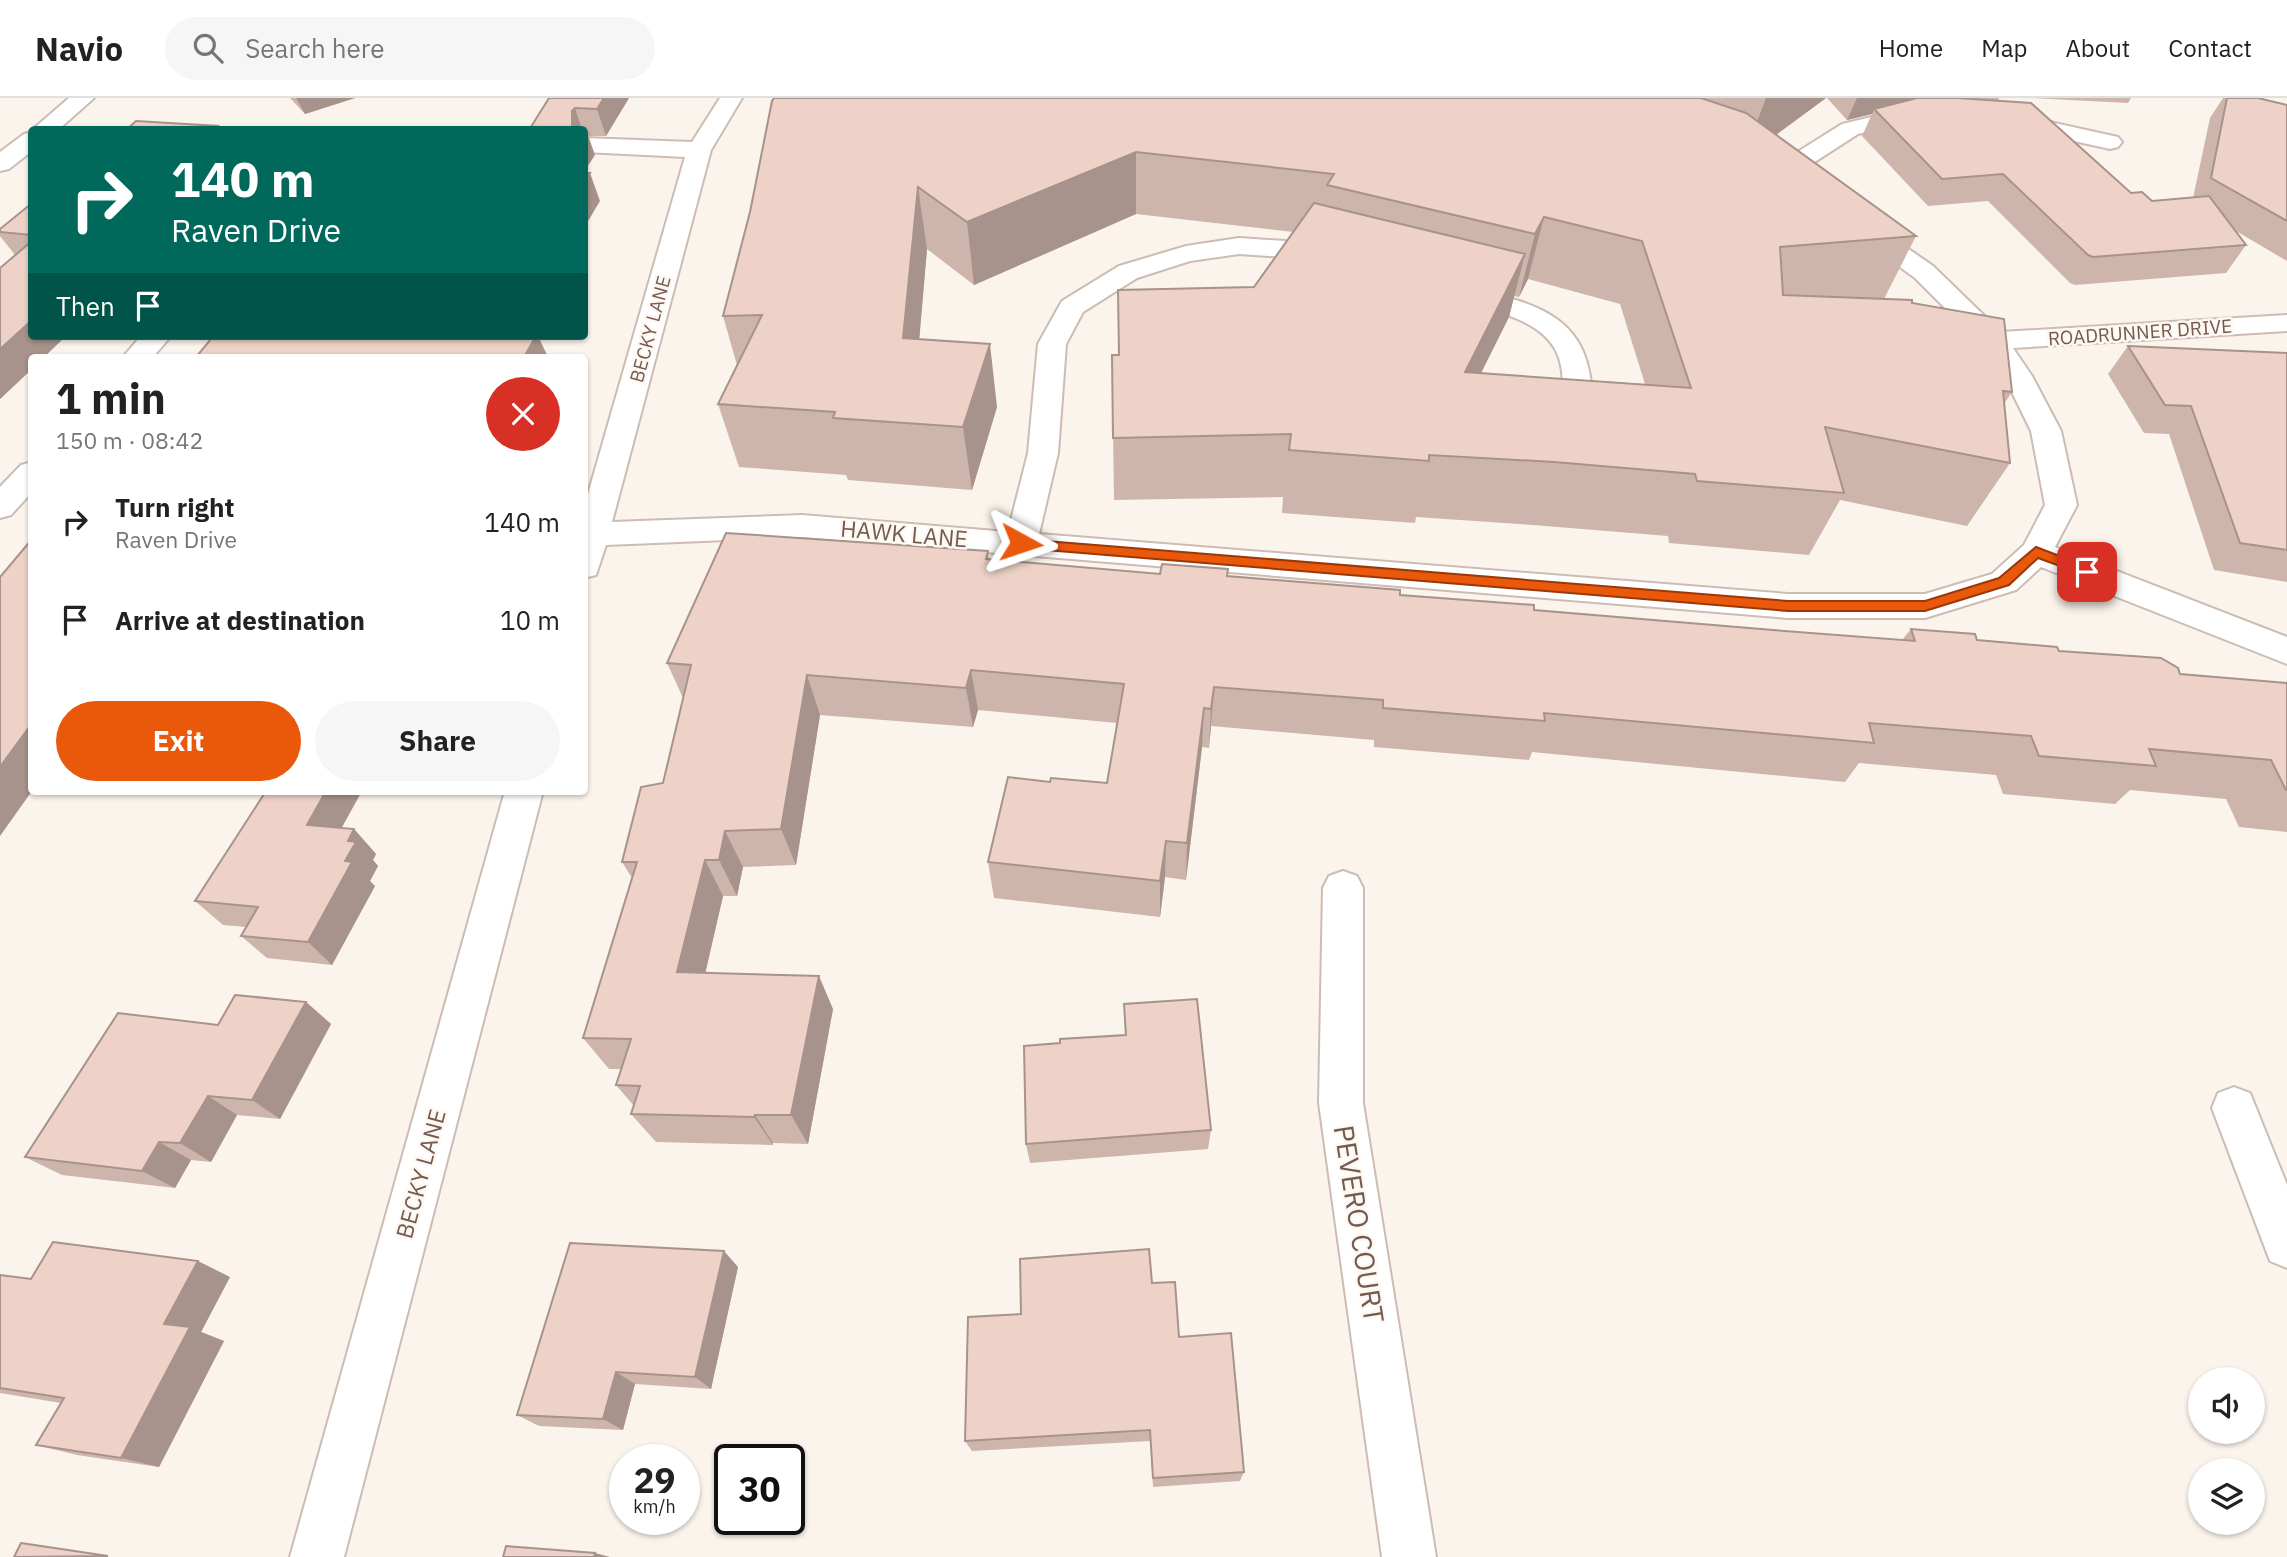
<!DOCTYPE html>
<meta charset="utf-8">
<style>
body{margin:0;font-family:"IBM Plex Sans",sans-serif;background:#f6f6f6;color:#222;height:100vh;display:flex;flex-direction:column;font-size:26px;white-space:nowrap}
*{box-sizing:border-box;margin:0}
p{font-size:23px;color:#767676}
.icon{flex:none;width:38px;height:38px;fill:none;stroke:currentColor;stroke-width:2;stroke-linecap:round;stroke-linejoin:round}
.map{position:relative;flex:1;overflow:hidden}
.details{position:absolute;left:28px;top:256px;width:560px;height:441px;display:flex;flex-direction:column;background:#fff;border-radius:7px;box-shadow:0 2px 5px #0004}
.details>*{flex:none}
.hud{position:absolute;left:28px;top:28px;width:560px;height:214px;border-radius:7px;box-shadow:0 2px 5px #0004;background:#00695c;color:#fff;overflow:hidden}
.buttons{position:absolute;left:2188px;top:1269px;display:grid;gap:14px}
.buttons a{display:grid;place-items:center;width:77px;height:77px;border-radius:50%;background:#fff;box-shadow:0 2px 5px #0004;font-size:35px}
.speed{position:absolute;left:609px;top:1346px;display:flex;gap:14px;font-size:35px;font-weight:700;text-align:center}
.speed>*{display:grid;place-content:center;width:91px;height:91px;border-radius:50%;background:#fff;box-shadow:0 2px 5px #0004;line-height:1}
.speed small{font-size:18px;font-weight:400}
.speed .limit{border:4px solid #111;border-radius:10px;background:#fff;color:#111}
.pin{position:absolute;display:grid;place-items:center;width:60px;height:60px;color:#fff;margin:-30px;border-radius:14px;box-shadow:0 4px 10px #0006}
.me{position:absolute;width:77px;margin:-38px;rotate:95deg;stroke-linejoin:round;filter:drop-shadow(0 0 5px #0008)}
.turn{display:flex;align-items:center;gap:24px;height:147px;padding:0 28px;font-size:32px}
.turn .icon{width:91px;height:91px;stroke-width:2.5}
.turn b{display:block;font-size:49px;line-height:60px}
.then{display:flex;align-items:center;height:66px;padding:0 28px;background:#0003;gap:14px;font-size:26px}
.round{display:grid;place-items:center;flex:none;width:74px;height:74px;border-radius:37px;background:#f6f6f6}
.headline{display:flex;align-items:center;justify-content:space-between;height:119px;padding:0 28px}
h1{font-size:42px;font-weight:700;line-height:52px}
.action{display:flex;gap:14px;margin-top:auto;padding:14px 28px}
.action a{flex:1;height:80px;border-radius:42px;background:#ea580c;color:#fff;font-size:28px;font-weight:700;line-height:80px;text-align:center}
.action a+a{background:#f6f6f6;color:#222}
ul{padding:0;list-style:none}
li{display:flex;align-items:center;gap:21px;height:98px;padding:0 28px}
li div{flex:1}
li b{display:block;font-size:26px}
li em{font-style:normal}
header{display:flex;align-items:center;gap:42px;box-sizing:border-box;height:98px;padding:0 35px;background:#fff;border-bottom:2px solid #e0e0e0}
header strong{font-size:33px}
nav{display:flex;gap:38px;margin-inline-start:auto;font-size:24px}
.search{width:490px;height:63px;background:#f6f6f6;display:flex;align-items:center;gap:18px;box-sizing:border-box;padding:0 24px;border-radius:38px;color:#767676;font-size:26px}
.map>svg:first-child{display:block}
</style>
<header>
<strong>Navio</strong>
<div class="search"><svg class="icon" aria-label="search" viewBox="0 0 24 24"><circle cx="10" cy="10" r="6"/><path d="M15 15l6 6"/></svg>Search here</div>
<nav><a>Home</a><a>Map</a><a>About</a><a>Contact</a></nav>
</header>
<div class="map">
<svg width="2287" height="1459" viewBox="0 0 2287 1459">
<rect width="100%" height="100%" fill="#fbf4ec"/>
<g fill="none" stroke-linecap="round" stroke-linejoin="round">
<defs>
<path id="minor" d="M 720,0 L 742,0 L 711,52 L 612,424 L 802,417 L 1008,434 L 1028,355 L 1038,246 L 1062,203 L 1119,168 L 1186,148 L 1239,140 L 1285,143 L 1341,157 L 1345,163 L 1341,169 L 1332,171 L 1285,159 L 1239,156 L 1190,163 L 1137,180 L 1083,214 L 1066,246 L 1058,355 L 1039,436 L 1788,496 L 1925,496 L 1992,476 L 2024,447 L 2045,407 L 2031,333 L 2004,278 L 1984,249 L 1915,180 L 1853,135 L 1849,130 L 1853,125 L 1862,122 L 1871,125 L 1933,168 L 2001,234 L 2287,217 L 2287,233 L 2013,250 L 2032,278 L 2061,333 L 2077,407 L 2055,449 L 2287,539 L 2287,566 L 2041,469 L 2016,492 L 1925,520 L 1788,520 L 802,439 L 606,447 L 596,477 L 584,480 L 584,410 L 685,59 L 584,54 L 584,40 L 692,44 Z
M 1918,8 L 1926,10 L 1930,15 L 1926,20 L 1858,36 L 1779,87 L 1770,89 L 1761,87 L 1758,82 L 1761,77 L 1842,26 Z
M 2009,15 L 2118,39 L 2122,44 L 2118,49 L 2110,51 L 2001,27 L 1997,22 L 2001,17 Z
M 1462,188 C 1537,206 1593,216 1592,307 L 1609,326 L 1605,333 C 1585,338 1573,325 1562,309 C 1563,292 1564,276 1559,260 C 1546,220 1487,211 1452,202 L 1448,196 L 1452,190 Z
M 141,238 L 171,238 L 153,259 L 123,259 Z
M 32,364 L 32,394 L 11,417 L 0,420 L 0,389 L 21,367 Z
M 505,693 L 543,693 L 344,1459 L 290,1459 Z
M 1343,773 L 1357,778 L 1363,790 L 1363,1005 L 1436,1459 L 1382,1459 L 1319,1005 L 1323,790 L 1329,778 Z
M 2234,989 L 2250,995 L 2287,1087 L 2287,1170 L 2270,1163 L 2212,1010 L 2218,995 Z"/>
<path id="tertiary" d="M 69,0 L 94,0 L 58,32 L 32,32 Z
M 32,34 L 32,53 L 9,71 L 0,73 L 0,54 L 24,36 Z"/>
</defs>
<use href="#minor" stroke="#cdbcb3" stroke-width="4"/>
<use href="#tertiary" stroke="#cdbcb3" stroke-width="4"/>
<use href="#minor" fill="#fff" fill-rule="evenodd"/>
<use href="#tertiary" fill="#fff" fill-rule="evenodd"/>
</g>
<path fill="#cdb5ab" fill-rule="evenodd" d="M 290,0 L 355,0 L 305,16 Z
M 549,0 L 629,0 L 606,38 L 588,38 L 595,57 L 529,32 Z
M 774,0 L 1826,0 L 1776,37 L 1916,138 L 1884,201 L 1912,205 L 2012,294 L 2004,306 L 2010,365 L 1967,428 L 1840,402 L 1809,457 L 1669,445 L 1668,438 L 1533,427 L 1416,419 L 1415,425 L 1282,415 L 1283,399 L 1114,402 L 1112,257 L 1119,257 L 1254,189 L 1293,134 L 1136,116 L 974,187 L 927,151 L 919,241 L 997,309 L 972,392 L 848,382 L 846,377 L 739,369 L 718,306 L 737,267 L 723,218 L 750,114 ZM 1528,181 L 1620,206 L 1645,286 L 1481,275 L 1509,219 L 1514,198 L 1519,199 Z
M 1827,0 L 1999,0 L 1998,3 L 2131,95 L 2152,103 L 2193,100 L 2210,20 L 2223,0 L 2258,0 L 2287,7 L 2287,163 L 2236,133 L 2246,147 L 2226,175 L 2075,187 L 2070,185 L 1988,103 L 1928,108 L 1862,38 L 1872,16 L 1847,22 Z
M 2030,0 L 2131,0 L 2128,5 Z
M 32,105 L 32,238 L 66,238 L 0,301 L 0,170 L 15,157 L 0,138 L 0,131 Z
M 2128,248 L 2287,255 L 2287,484 L 2214,472 L 2169,336 L 2144,335 L 2108,276 Z
M 988,453 L 989,461 L 1160,476 L 1228,478 L 1534,512 L 1773,532 L 1902,542 L 1911,531 L 1977,542 L 2059,553 L 2180,576 L 2287,585 L 2287,734 L 2239,729 L 2226,701 L 2130,692 L 2115,706 L 2003,696 L 1996,677 L 1859,665 L 1845,684 L 1532,654 L 1529,662 L 1374,649 L 1374,642 L 1211,628 L 1209,650 L 1202,649 L 1186,782 L 1165,779 L 1160,819 L 994,800 L 988,764 L 1050,684 L 1107,685 L 1117,625 L 978,612 L 973,629 L 820,617 L 796,767 L 743,769 L 737,798 L 723,798 L 705,875 L 833,911 L 808,1046 L 773,1045 L 773,1047 L 656,1044 L 631,1016 L 634,1008 L 616,987 L 621,971 L 609,971 L 583,940 L 632,780 L 622,764 L 663,685 L 683,600 L 667,565 Z
M 342,730 L 354,731 L 376,756 L 373,762 L 378,768 L 370,783 L 375,788 L 332,867 L 267,860 L 241,838 L 246,829 L 223,827 L 195,803 Z
M 306,904 L 331,926 L 280,1021 L 237,1017 L 211,1064 L 191,1062 L 175,1090 L 62,1077 L 25,1059 L 218,927 Z
M 1124,906 L 1211,1032 L 1208,1051 L 1030,1065 L 1026,1046 L 1060,945 L 1125,937 Z
M 738,1169 L 711,1291 L 635,1286 L 623,1332 L 539,1328 L 517,1317 Z
M 0,1177 L 31,1181 L 230,1179 L 201,1234 L 224,1243 L 159,1369 L 77,1357 L 36,1347 L 61,1305 L 0,1295 Z
M 1152,1185 L 1244,1374 L 1240,1383 L 1153,1389 L 1150,1343 L 972,1353 L 965,1343 Z"/>
<path fill="#a7938b" d="M 296,0 L 355,0 L 305,16 Z
M 604,0 L 629,0 L 606,38 L 597,11 Z
M 1766,0 L 1826,0 L 1743,61 Z
M 1857,0 L 1916,0 L 1874,11 L 1872,16 L 1847,22 Z
M 575,10 L 582,32 L 572,29 L 572,13 Z
M 585,30 L 595,57 L 584,74 L 584,32 Z
M 1136,54 L 1136,116 L 974,187 L 967,124 Z
M 590,75 L 600,103 L 584,130 L 584,85 Z
M 918,89 L 927,151 L 914,303 L 903,240 Z
M 1544,119 L 1528,181 L 1519,199 L 1535,136 Z
M 1525,156 L 1509,219 L 1450,337 L 1465,274 Z
M 32,222 L 32,238 L 66,238 L 44,259 L 32,259 L 32,271 L 0,301 L 0,251 Z
M 536,238 L 538,238 L 548,259 L 524,259 Z
M 990,246 L 997,309 L 972,392 L 963,329 Z
M 971,572 L 978,612 L 973,629 L 966,590 Z
M 807,577 L 820,617 L 796,767 L 781,731 Z
M 1214,589 L 1211,628 L 1209,650 L 1211,611 Z
M 1204,610 L 1202,649 L 1186,782 L 1187,745 Z
M 32,625 L 32,693 L 0,738 L 0,669 Z
M 326,693 L 362,693 L 330,751 L 307,727 Z
M 354,731 L 376,756 L 373,762 L 378,768 L 370,783 L 375,788 L 332,867 L 308,844 L 345,763 L 348,743 Z
M 725,733 L 743,769 L 737,798 L 719,762 Z
M 1166,743 L 1165,779 L 1160,819 L 1160,783 Z
M 705,762 L 723,798 L 698,907 L 677,874 Z
M 819,878 L 833,911 L 808,1046 L 791,1017 Z
M 306,904 L 331,926 L 280,1021 L 252,1002 Z
M 208,998 L 237,1017 L 211,1064 L 180,1045 Z
M 755,1017 L 773,1045 L 773,1047 L 754,1019 Z
M 159,1044 L 191,1062 L 175,1090 L 142,1073 Z
M 724,1153 L 738,1169 L 711,1291 L 695,1279 Z
M 198,1163 L 230,1179 L 201,1234 L 224,1243 L 159,1369 L 121,1360 L 164,1226 Z
M 616,1274 L 635,1286 L 623,1332 L 603,1321 Z
M 595,1455 L 610,1459 L 594,1459 Z"/>
<path fill="#eed2c7" stroke="#a7938b" stroke-width="2" d="M 549,0 L 604,0 L 597,11 L 575,10 L 572,13 L 572,29 L 585,30 L 584,32 L 529,32 Z
M 774,0 L 1701,0 L 1746,15 L 1916,138 L 1780,149 L 1783,197 L 1912,202 L 1912,205 L 2004,221 L 2012,294 L 2003,293 L 2010,365 L 1825,329 L 1844,395 L 1697,383 L 1695,376 L 1554,364 L 1429,357 L 1429,363 L 1289,352 L 1291,336 L 1113,340 L 1112,257 L 1119,257 L 1118,192 L 1254,189 L 1314,105 L 1525,156 L 1465,274 L 1691,290 L 1642,143 L 1544,119 L 1535,136 L 1327,87 L 1334,76 L 1136,54 L 967,124 L 918,89 L 903,240 L 990,246 L 963,329 L 833,320 L 835,314 L 718,306 L 762,217 L 723,218 L 750,114 L 772,3 Z
M 1917,0 L 1957,0 L 2031,5 L 2131,95 L 2142,94 L 2152,103 L 2209,98 L 2246,147 L 2093,159 L 2088,157 L 2003,76 L 1942,81 L 1874,11 Z
M 2227,0 L 2258,0 L 2287,7 L 2287,123 L 2211,80 Z
M 136,23 L 218,28 L 215,32 L 126,32 Z
M 584,75 L 590,75 L 584,85 Z
M 32,105 L 32,137 L 0,134 L 0,131 Z
M 32,143 L 32,222 L 0,251 L 0,170 Z
M 224,238 L 536,238 L 524,259 L 196,259 L 211,241 L 221,241 Z
M 2128,248 L 2287,255 L 2287,452 L 2240,445 L 2191,308 L 2165,307 Z
M 726,435 L 988,453 L 986,461 L 1160,476 L 1162,466 L 1228,471 L 1227,478 L 1400,492 L 1400,497 L 1534,507 L 1534,512 L 1773,532 L 1915,543 L 1911,531 L 1975,536 L 1977,542 L 2057,549 L 2059,553 L 2161,560 L 2178,570 L 2180,576 L 2287,585 L 2287,692 L 2286,692 L 2271,662 L 2149,651 L 2156,668 L 2039,658 L 2031,638 L 1869,625 L 1874,645 L 1544,615 L 1545,623 L 1383,610 L 1383,602 L 1214,589 L 1211,611 L 1204,610 L 1187,745 L 1166,743 L 1160,783 L 988,764 L 1008,679 L 1050,684 L 1051,680 L 1107,685 L 1124,586 L 971,572 L 966,590 L 807,577 L 781,731 L 725,733 L 719,762 L 705,762 L 677,874 L 819,878 L 791,1017 L 755,1017 L 754,1019 L 631,1016 L 640,988 L 616,987 L 631,941 L 583,940 L 637,764 L 622,764 L 641,689 L 663,685 L 691,567 L 667,565 Z
M 32,441 L 32,625 L 0,669 L 0,479 Z
M 266,693 L 326,693 L 307,727 L 354,731 L 348,743 L 356,744 L 345,763 L 352,764 L 308,844 L 241,838 L 258,809 L 195,803 Z
M 235,897 L 306,904 L 252,1002 L 208,998 L 180,1045 L 159,1044 L 142,1073 L 25,1059 L 118,915 L 218,927 Z
M 1197,901 L 1211,1032 L 1026,1046 L 1024,948 L 1060,945 L 1060,941 L 1126,937 L 1124,906 Z
M 53,1144 L 198,1163 L 164,1226 L 190,1229 L 121,1360 L 36,1347 L 64,1300 L 0,1290 L 0,1177 L 31,1181 Z
M 570,1145 L 724,1153 L 695,1279 L 616,1274 L 603,1321 L 517,1317 Z
M 1149,1151 L 1152,1185 L 1175,1184 L 1179,1239 L 1231,1235 L 1244,1374 L 1153,1380 L 1150,1332 L 965,1343 L 968,1219 L 1021,1216 L 1020,1161 Z
M 21,1445 L 108,1458 L 14,1459 Z
M 506,1448 L 595,1455 L 594,1459 L 503,1459 Z"/>
<path fill="#ea580c" stroke="#983908" stroke-width="2" d="M 1021,441 L 1788,503 L 1925,503 L 1999,480 L 2036,449 L 2091,470 L 2093,474 L 2087,478 L 2038,460 L 2009,487 L 1925,513 L 1788,513 L 1021,450 L 1015,445 Z"/>
<g text-anchor="middle" stroke-width="5" stroke-linejoin="round" paint-order="stroke">
<g font-size="19" fill="#745a51" stroke="#fef8f3">
<text transform="translate(650 231) rotate(-75)" y="7">BECKY LANE</text>
<text transform="translate(2140 234) rotate(-4)" y="7">ROADRUNNER DRIVE</text>
</g>
<g font-size="23" fill="#745a51" stroke="#fef8f3">
<text transform="translate(904 436) rotate(5)" y="8">HAWK LANE</text>
<text transform="translate(421 1076) rotate(-75)" y="8">BECKY LANE</text>
</g>
<g font-size="28" fill="#745a51" stroke="#fef8f3">
<text transform="translate(1359 1126) rotate(81)" y="10">PEVERO COURT</text>
</g>
</g>
</svg>
<div class="buttons">
<a><svg class="icon" aria-label="sound" viewBox="0 0 24 24"><path d="M4 9h4l5-4v14l-5-4H4zM17 9q2 3 0 6"/></svg></a>
<a><svg class="icon" aria-label="layers" viewBox="0 0 24 24"><path d="M12 4l9 5-9 5-9-5zM3 14l9 5 9-5"/></svg></a>
</div>
<div class="speed"><div>29<small>km/h</small></div><div class="limit">30</div></div>
<div class="pin" style="left:2087px;top:474px;background:#d93025"><svg class="icon" aria-label="arrive" viewBox="0 0 24 24"><path d="M6 21V4h12l-3 4 3 4H6"/></svg></div>
<svg class="me" style="left:1021px;top:445px" viewBox="-20 -20 40 40"><path d="M0-17L14 15 0 8-14 15z" fill="#ea580c" stroke="#fff" stroke-width="4"/></svg>
<div class="hud">
<div class="turn"><svg class="icon" aria-label="right" viewBox="0 0 24 24"><path d="M7 20v-9h11M14 6l5 5-5 5"/></svg><div><b>140 m</b>Raven Drive</div></div>
<div class="then">Then<svg class="icon" aria-label="arrive" viewBox="0 0 24 24"><path d="M6 21V4h12l-3 4 3 4H6"/></svg></div>
</div>
<section class="details">
<div class="headline"><div><h1>1 min</h1><p>150 m · 08:42</p></div><a class="round" style="background:#d93025;color:#fff"><svg class="icon" aria-label="close" viewBox="0 0 24 24"><path d="M6 6l12 12M18 6L6 18"/></svg></a></div>
<ul>
<li><svg class="icon" aria-label="right" viewBox="0 0 24 24"><path d="M7 20v-9h11M14 6l5 5-5 5"/></svg><div><b>Turn right</b><p>Raven Drive</p></div><em>140 m</em></li>
<li><svg class="icon" aria-label="arrive" viewBox="0 0 24 24"><path d="M6 21V4h12l-3 4 3 4H6"/></svg><div><b>Arrive at destination</b></div><em>10 m</em></li>
</ul>
<div class="action"><a>Exit</a><a>Share</a></div>
</section>
</div>
